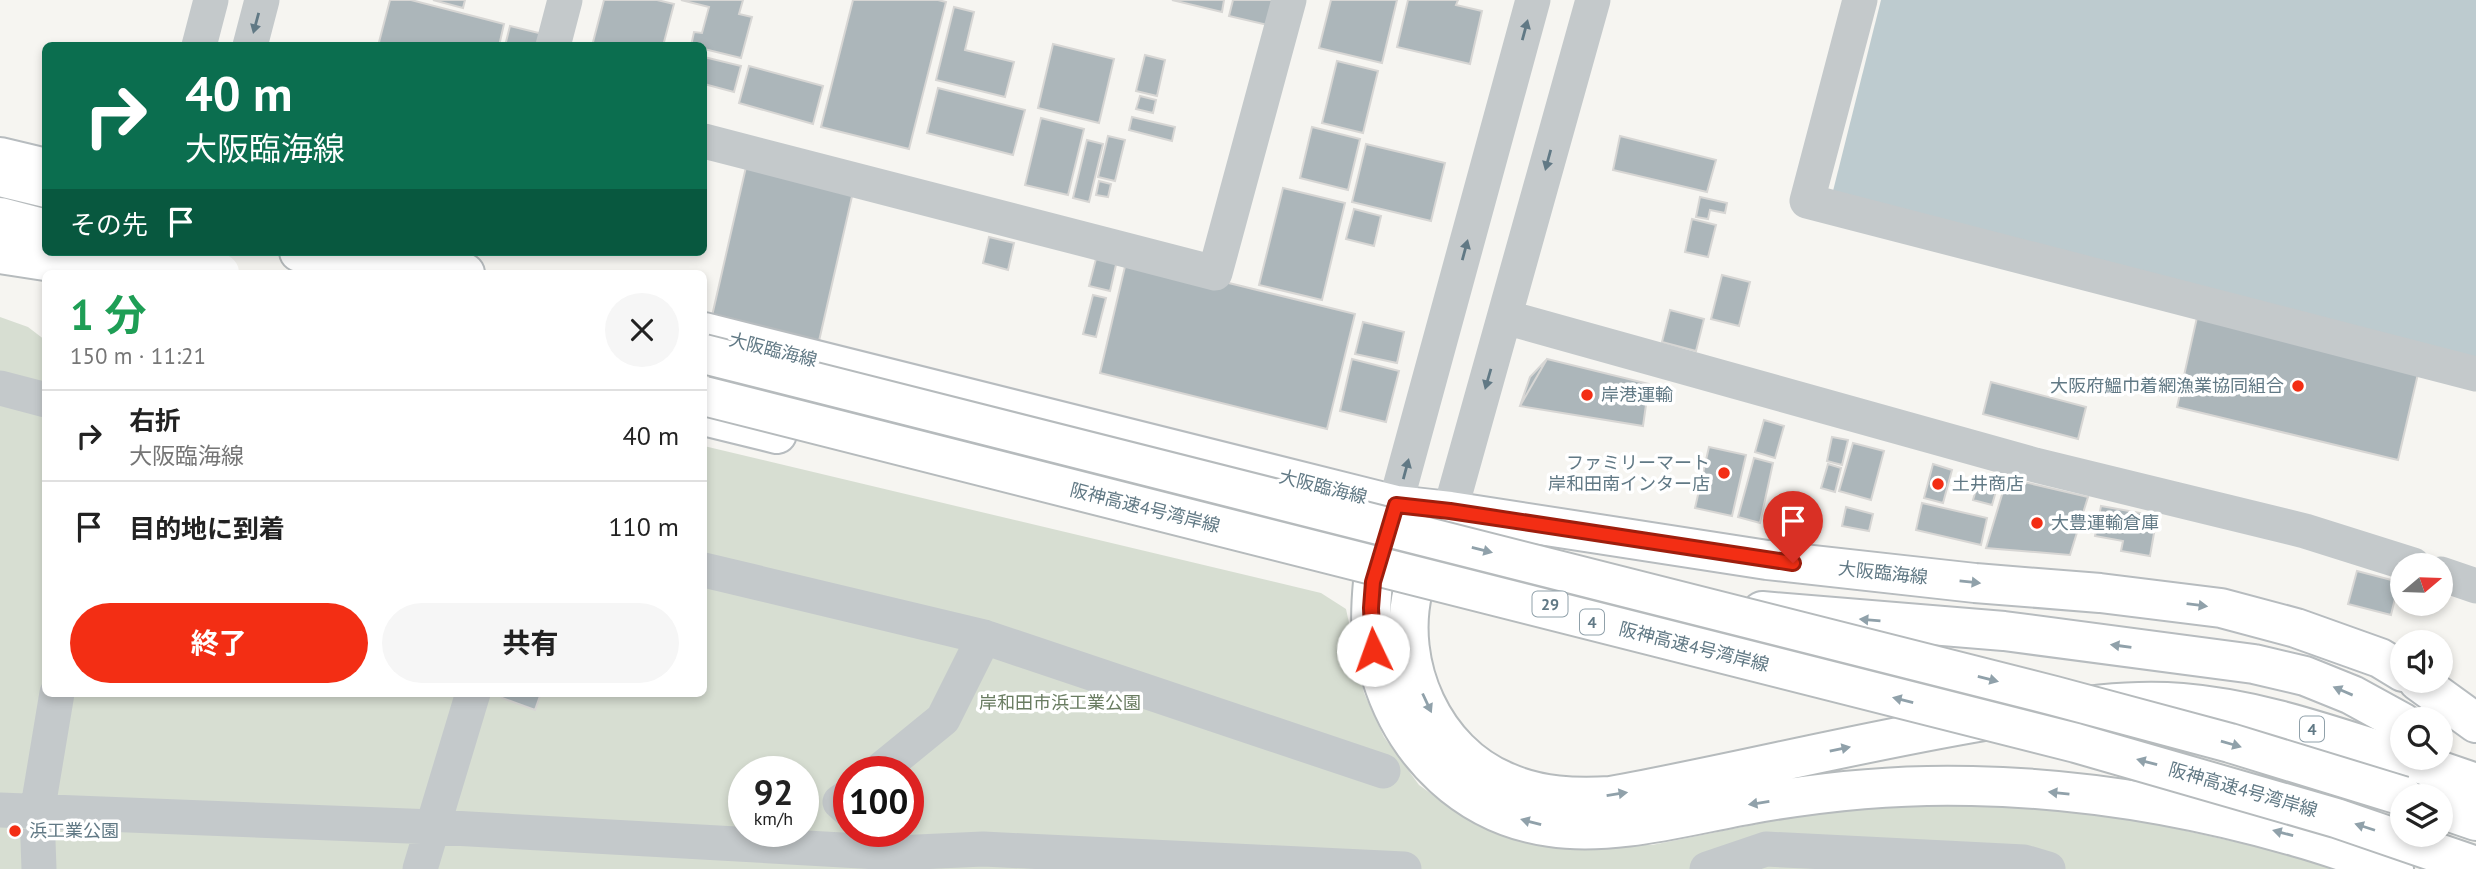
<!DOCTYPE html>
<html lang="ja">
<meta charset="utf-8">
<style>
body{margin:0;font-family:"PT Sans","Noto Sans JP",sans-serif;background:#f6f6f6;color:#222;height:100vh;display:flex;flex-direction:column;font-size:26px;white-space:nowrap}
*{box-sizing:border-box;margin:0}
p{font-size:23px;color:#767676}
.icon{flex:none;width:38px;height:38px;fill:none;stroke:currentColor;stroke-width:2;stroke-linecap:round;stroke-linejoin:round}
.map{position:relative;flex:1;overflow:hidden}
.panel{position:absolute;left:42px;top:270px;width:665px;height:427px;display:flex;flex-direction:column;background:#fff;border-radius:10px;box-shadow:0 4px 10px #0003}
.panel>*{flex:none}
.top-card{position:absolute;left:42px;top:42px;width:665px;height:214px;border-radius:10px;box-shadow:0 4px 10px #0003;background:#0b6e4f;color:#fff;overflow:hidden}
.needle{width:46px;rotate:71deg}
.controls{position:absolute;left:2390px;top:553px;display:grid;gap:14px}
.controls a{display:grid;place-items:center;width:63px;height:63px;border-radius:50%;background:#fff;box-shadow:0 4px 10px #0003;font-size:35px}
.speed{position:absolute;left:728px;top:756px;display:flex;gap:14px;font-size:35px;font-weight:700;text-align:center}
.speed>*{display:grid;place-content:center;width:91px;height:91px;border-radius:50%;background:#fff;box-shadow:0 4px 10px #0003;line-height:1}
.speed small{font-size:18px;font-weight:400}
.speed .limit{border:10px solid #d22;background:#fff;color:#111}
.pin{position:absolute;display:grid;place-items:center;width:60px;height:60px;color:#fff;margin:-72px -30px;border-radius:50% 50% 50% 0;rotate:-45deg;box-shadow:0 0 7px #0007}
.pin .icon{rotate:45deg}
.me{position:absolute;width:77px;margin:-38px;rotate:357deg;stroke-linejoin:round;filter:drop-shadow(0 0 5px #0008)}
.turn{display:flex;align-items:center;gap:24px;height:147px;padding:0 28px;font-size:32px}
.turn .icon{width:91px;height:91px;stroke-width:2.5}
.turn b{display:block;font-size:49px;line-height:60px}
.then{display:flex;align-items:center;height:66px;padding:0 28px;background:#0003;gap:14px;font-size:26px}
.round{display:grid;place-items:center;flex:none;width:74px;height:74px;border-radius:37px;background:#f6f6f6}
.summary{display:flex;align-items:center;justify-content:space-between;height:119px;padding:0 28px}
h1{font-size:42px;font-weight:700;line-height:52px;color:#1e9e55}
.action{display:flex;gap:14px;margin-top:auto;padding:14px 28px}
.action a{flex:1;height:80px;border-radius:42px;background:#f32e14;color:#fff;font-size:28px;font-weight:700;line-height:80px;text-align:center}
.action a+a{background:#f6f6f6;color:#222}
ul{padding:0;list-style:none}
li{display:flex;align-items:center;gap:21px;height:91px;padding:0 28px;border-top:2px solid #e0e0e0}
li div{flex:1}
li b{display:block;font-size:26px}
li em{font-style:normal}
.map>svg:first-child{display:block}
</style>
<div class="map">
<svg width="2476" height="869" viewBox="0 0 2476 869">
<rect width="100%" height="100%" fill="#f6f5f1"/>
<path fill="#d7ded2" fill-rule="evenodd" d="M 0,317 L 28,327 L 45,340 L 46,693 L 704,693 L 704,446 L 1321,593 L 1346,609 L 1364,693 L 1384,737 L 1419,785 L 1462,816 L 1532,844 L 1652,845 L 1797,816 L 1892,803 L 2032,807 L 2142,821 L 2280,852 L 2338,869 L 0,869 ZM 744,772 L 803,772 L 803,831 L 744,831 ZM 849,772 L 908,772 L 908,831 L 849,831 Z"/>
<path fill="#bdcbcf" d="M 1881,0 L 2476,0 L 2476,359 L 1832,195 Z"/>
<path fill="#acb6ba" stroke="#d7d6d4" stroke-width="2" d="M 390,0 L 411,0 L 504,24 L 499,46 L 378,46 Z
M 433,0 L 465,0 L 463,8 Z
M 604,0 L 657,0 L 674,4 L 663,46 L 592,46 Z
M 681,0 L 743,0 L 739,14 L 752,17 L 741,58 L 704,49 L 704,46 L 691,46 L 694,32 L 702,33 L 709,7 Z
M 853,0 L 938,0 L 946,2 L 909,149 L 821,127 Z
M 1172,0 L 1224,0 L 1222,12 Z
M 1233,0 L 1278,0 L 1272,26 L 1229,16 Z
M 1331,0 L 1397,0 L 1382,63 L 1319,48 Z
M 1408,0 L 1458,0 L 1456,5 L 1482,11 L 1470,64 L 1397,47 Z
M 954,7 L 974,12 L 965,50 L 1014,62 L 1005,97 L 936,80 Z
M 510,26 L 543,34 L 540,46 L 505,46 Z
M 1053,44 L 1114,59 L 1099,123 L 1038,108 Z
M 1145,55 L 1165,60 L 1157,96 L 1136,91 Z
M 704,57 L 741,66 L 734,92 L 704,84 Z
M 1337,61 L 1378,71 L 1363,133 L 1322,123 Z
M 749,66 L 823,86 L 813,124 L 739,103 Z
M 938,88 L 1025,110 L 1013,155 L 927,133 Z
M 1140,96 L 1156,100 L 1153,113 L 1136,109 Z
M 1132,117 L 1175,127 L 1172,141 L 1129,130 Z
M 1041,118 L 1084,129 L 1068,195 L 1025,185 Z
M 1312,127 L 1360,139 L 1348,190 L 1300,178 Z
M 1108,136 L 1125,140 L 1115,181 L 1098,177 Z
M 1620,136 L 1716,160 L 1707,192 L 1613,170 Z
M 1087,140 L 1103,144 L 1089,202 L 1073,198 Z
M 1366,144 L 1445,163 L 1431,221 L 1352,202 Z
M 746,167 L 853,192 L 819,341 L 712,316 Z
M 1099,181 L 1111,184 L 1108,197 L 1096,195 Z
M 1283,188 L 1345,203 L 1322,300 L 1259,285 Z
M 1700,197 L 1727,203 L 1725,213 L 1710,210 L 1708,219 L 1696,217 Z
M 1354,209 L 1381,216 L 1374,246 L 1346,239 Z
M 1692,219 L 1716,225 L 1708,257 L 1685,252 Z
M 989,237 L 1014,243 L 1008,270 L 983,263 Z
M 1098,251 L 1118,256 L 1110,291 L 1089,286 Z
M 1127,258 L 1355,314 L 1327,429 L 1100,373 Z
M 1722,275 L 1750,282 L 1739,326 L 1711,319 Z
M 1093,295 L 1106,298 L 1096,337 L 1083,334 Z
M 1670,310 L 1704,319 L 1696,351 L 1662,342 Z
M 2198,313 L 2420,365 L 2398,460 L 2177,407 Z
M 1363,322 L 1404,332 L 1397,363 L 1355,354 Z
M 1352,359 L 1399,371 L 1386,422 L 1340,411 Z
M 1547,359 L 1649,384 L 1643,426 L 1520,406 L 1530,377 Z
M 1547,359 L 1649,384 L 1643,426 L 1520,406 Z
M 1991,382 L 2086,407 L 2078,439 L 1983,414 Z
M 1764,420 L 1784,426 L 1775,458 L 1755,452 Z
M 1832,437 L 1848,440 L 1842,465 L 1827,461 Z
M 1853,443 L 1884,451 L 1871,500 L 1839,491 Z
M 1709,447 L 1746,455 L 1732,516 L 1695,508 Z
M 1754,458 L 1773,463 L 1760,523 L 1738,517 Z
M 1828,464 L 1841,468 L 1835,492 L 1821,488 Z
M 1933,464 L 1952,470 L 1943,503 L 1924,498 Z
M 2007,478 L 2088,497 L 2070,555 L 1986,548 Z
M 1979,479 L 1998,484 L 1992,505 L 1973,500 Z
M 1922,503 L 1987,518 L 1981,545 L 1916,530 Z
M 2101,506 L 2157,516 L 2150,556 L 2121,551 L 2123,541 L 2095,536 Z
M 1846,507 L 1873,514 L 1869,531 L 1842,526 Z
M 2357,571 L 2399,582 L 2391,615 L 2348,604 Z
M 504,693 L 541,693 L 535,710 L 502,698 Z"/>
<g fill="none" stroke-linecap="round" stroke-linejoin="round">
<defs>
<path id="major" d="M 0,157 L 46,168
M 381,252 L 465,273
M 704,332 L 1396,505 L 1450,511 L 1767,560 L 1975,583 L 2100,593 L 2221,608 L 2296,628 L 2380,658 L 2403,672
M 704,416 L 777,434
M 1559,604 L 1674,608
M 1762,611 L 2004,631 L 2254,664 L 2305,676 L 2352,695 L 2403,723
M 2418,681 L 2476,723"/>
<path id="highway" d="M 0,177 L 46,188
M 0,217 L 46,229
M 299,252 L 383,273
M 0,254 L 123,273
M 1373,582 C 1371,603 1370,626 1373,647 C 1374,657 1378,667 1381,676 C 1405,755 1467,815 1550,827 C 1614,837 1689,815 1752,804 C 1825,791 1898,784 1972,786 C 2081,788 2193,807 2297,837 C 2330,846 2362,858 2394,869
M 1413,590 C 1395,664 1433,752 1506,782 C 1540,797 1575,798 1611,796 C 1742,772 1871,739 2002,718 C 2061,709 2122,698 2182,703 C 2258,709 2330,735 2403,758
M 2403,758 L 2476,783
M 2441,809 L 2476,821"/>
</defs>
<use href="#major" stroke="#b7bcbf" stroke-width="42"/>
<use href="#highway" stroke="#b6bbbd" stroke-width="42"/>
<path stroke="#c4c9cb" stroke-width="35" d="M 1860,0 L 1807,201 L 2476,374
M 199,46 L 211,0
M 250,46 L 262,0
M 553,46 L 565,0
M 704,141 L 1215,273 L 1289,0
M 1505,317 L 2035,465 L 2305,531 L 2413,565
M 0,388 L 46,400
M 1388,531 L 1533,0
M 1437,537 L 1450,511 L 1593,0
M 704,570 L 984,637 L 1383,771
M 2441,574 L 2476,586
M 878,772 L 943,719 L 984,637
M 849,796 L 840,802 L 849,810
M 0,810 L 434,827 L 896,853 L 983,849 L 1404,869
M 39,869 L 37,813 L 57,693
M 420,869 L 473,693
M 1707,869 L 1766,849 L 2024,862 L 2048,869"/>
<use href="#major" stroke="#fff" stroke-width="38"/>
<use href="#highway" stroke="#fff" stroke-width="38"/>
<defs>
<path id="highway-bridge" d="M 138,252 L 220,273
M 704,354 L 2055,696 L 2230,743 L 2403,796
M 704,396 L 2076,743 L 2336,818 L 2476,866"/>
</defs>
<use href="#highway-bridge" stroke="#b6bbbd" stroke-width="42" stroke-linecap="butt"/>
<use href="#highway-bridge" stroke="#fff" stroke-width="38"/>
</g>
<defs><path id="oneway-solid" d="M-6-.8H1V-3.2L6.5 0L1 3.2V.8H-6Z" transform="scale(1.75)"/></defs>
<g fill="#617985">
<use href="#oneway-solid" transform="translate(256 23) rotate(105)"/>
<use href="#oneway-solid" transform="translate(1525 30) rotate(-75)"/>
<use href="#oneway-solid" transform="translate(1548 160) rotate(105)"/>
<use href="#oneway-solid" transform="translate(1465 250) rotate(-75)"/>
<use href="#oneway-solid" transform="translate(1488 379) rotate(106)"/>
<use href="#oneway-solid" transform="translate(1406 469) rotate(-75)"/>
</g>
<g fill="#90a1aa">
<use href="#oneway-solid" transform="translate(1482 550) rotate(14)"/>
<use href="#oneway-solid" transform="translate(1970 582) rotate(6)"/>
<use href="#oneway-solid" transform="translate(2197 605) rotate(7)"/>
<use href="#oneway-solid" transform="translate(1870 620) rotate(-175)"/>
<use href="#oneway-solid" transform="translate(2121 646) rotate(-172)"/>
<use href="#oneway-solid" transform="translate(1988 679) rotate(14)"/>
<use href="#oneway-solid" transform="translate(2343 691) rotate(-157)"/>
<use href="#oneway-solid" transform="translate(1903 700) rotate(-166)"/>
<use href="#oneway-solid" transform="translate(1427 703) rotate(65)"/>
<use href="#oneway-solid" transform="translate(2231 744) rotate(16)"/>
<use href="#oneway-solid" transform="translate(1840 749) rotate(-12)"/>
<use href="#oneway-solid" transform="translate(2147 762) rotate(-165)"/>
<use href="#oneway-solid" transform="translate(2059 793) rotate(-174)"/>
<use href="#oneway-solid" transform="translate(1617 794) rotate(-9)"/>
<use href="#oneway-solid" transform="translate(1759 803) rotate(171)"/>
<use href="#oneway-solid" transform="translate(1531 822) rotate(-165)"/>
<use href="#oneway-solid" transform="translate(2365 827) rotate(-162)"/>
<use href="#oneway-solid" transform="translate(2283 833) rotate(-165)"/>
</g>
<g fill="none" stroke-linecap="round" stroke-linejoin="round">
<defs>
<path id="route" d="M 1373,650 L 1371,608 L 1373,582 L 1396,505 L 1450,511 L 1793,563"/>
</defs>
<use href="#route" stroke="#9e1e0d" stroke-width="18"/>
<use href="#route" stroke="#f32e14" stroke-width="12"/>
</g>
<g fill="#f32e14" stroke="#fff" stroke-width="2.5">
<circle cx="2298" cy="386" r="7"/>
<circle cx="1587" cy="395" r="7"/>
<circle cx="1724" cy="473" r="7"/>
<circle cx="1938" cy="484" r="7"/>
<circle cx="2037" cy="523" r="7"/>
<circle cx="15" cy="831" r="7"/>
</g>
<g text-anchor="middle" stroke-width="7" stroke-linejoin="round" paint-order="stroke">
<g fill="#fff" stroke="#90a1aa" stroke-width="2">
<rect x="1532.5" y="591.5" width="35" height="25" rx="5"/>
<rect x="1580" y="609.5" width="24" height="25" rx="5"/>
<rect x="2300" y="716.5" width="24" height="25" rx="5"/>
</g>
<g font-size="16" font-weight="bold" fill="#617985">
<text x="1550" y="610">29</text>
<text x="1592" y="628">4</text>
<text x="2312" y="735">4</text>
</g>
<g font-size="18" fill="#617985" stroke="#fff">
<text transform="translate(773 350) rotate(14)" y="6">大阪臨海線</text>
<text transform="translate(1323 487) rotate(14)" y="6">大阪臨海線</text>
<text transform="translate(1145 508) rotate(14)" y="6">阪神高速4号湾岸線</text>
<text transform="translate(1883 573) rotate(6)" y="6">大阪臨海線</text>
<text transform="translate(1694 647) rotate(14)" y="6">阪神高速4号湾岸線</text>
<text transform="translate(2243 790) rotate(16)" y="6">阪神高速4号湾岸線</text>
</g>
<g font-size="18" fill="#617985" stroke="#fff" text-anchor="start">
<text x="2284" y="392" text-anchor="end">大阪府鰮巾着網漁業協同組合</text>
<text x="1601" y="401">岸港運輸</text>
<text x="1710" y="469" text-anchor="end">ファミリーマート<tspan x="1710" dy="21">岸和田南インター店</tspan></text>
<text x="1952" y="490">土井商店</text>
<text x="2051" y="529">大豊運輸倉庫</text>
<text x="29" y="837">浜工業公園</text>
</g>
<g font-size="18" fill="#697c61" stroke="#fff">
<text x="1060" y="709">岸和田市浜工業公園</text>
</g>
</g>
</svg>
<div class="controls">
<a><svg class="needle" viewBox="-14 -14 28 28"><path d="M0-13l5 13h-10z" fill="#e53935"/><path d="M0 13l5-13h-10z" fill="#767676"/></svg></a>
<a><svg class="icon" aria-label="sound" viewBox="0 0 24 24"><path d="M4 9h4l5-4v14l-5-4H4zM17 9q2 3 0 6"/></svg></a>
<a><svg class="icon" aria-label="search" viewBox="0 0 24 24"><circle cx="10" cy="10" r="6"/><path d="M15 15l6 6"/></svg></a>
<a><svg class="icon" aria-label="layers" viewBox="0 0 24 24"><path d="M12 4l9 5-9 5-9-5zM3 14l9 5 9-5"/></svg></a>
</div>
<div class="speed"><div>92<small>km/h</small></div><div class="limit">100</div></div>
<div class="pin" style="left:1793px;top:563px;background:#d93025"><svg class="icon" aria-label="arrive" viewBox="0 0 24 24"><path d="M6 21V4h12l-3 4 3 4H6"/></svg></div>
<svg class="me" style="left:1373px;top:650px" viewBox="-20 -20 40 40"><circle r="19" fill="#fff"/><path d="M0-13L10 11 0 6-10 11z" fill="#f32e14"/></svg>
<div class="top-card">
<div class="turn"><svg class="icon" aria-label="right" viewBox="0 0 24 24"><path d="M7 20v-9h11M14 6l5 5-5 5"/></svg><div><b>40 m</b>大阪臨海線</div></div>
<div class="then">その先<svg class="icon" aria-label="arrive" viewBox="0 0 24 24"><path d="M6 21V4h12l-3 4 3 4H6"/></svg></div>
</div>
<section class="panel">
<div class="summary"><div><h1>1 分</h1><p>150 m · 11:21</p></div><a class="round"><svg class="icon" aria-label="close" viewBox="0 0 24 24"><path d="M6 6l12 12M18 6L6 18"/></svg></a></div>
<ul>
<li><svg class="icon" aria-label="right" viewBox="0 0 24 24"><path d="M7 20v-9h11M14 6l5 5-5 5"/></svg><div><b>右折</b><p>大阪臨海線</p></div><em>40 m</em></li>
<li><svg class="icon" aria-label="arrive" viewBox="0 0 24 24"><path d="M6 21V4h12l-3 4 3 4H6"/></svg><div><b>目的地に到着</b></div><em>110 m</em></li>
</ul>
<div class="action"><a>終了</a><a>共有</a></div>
</section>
</div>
